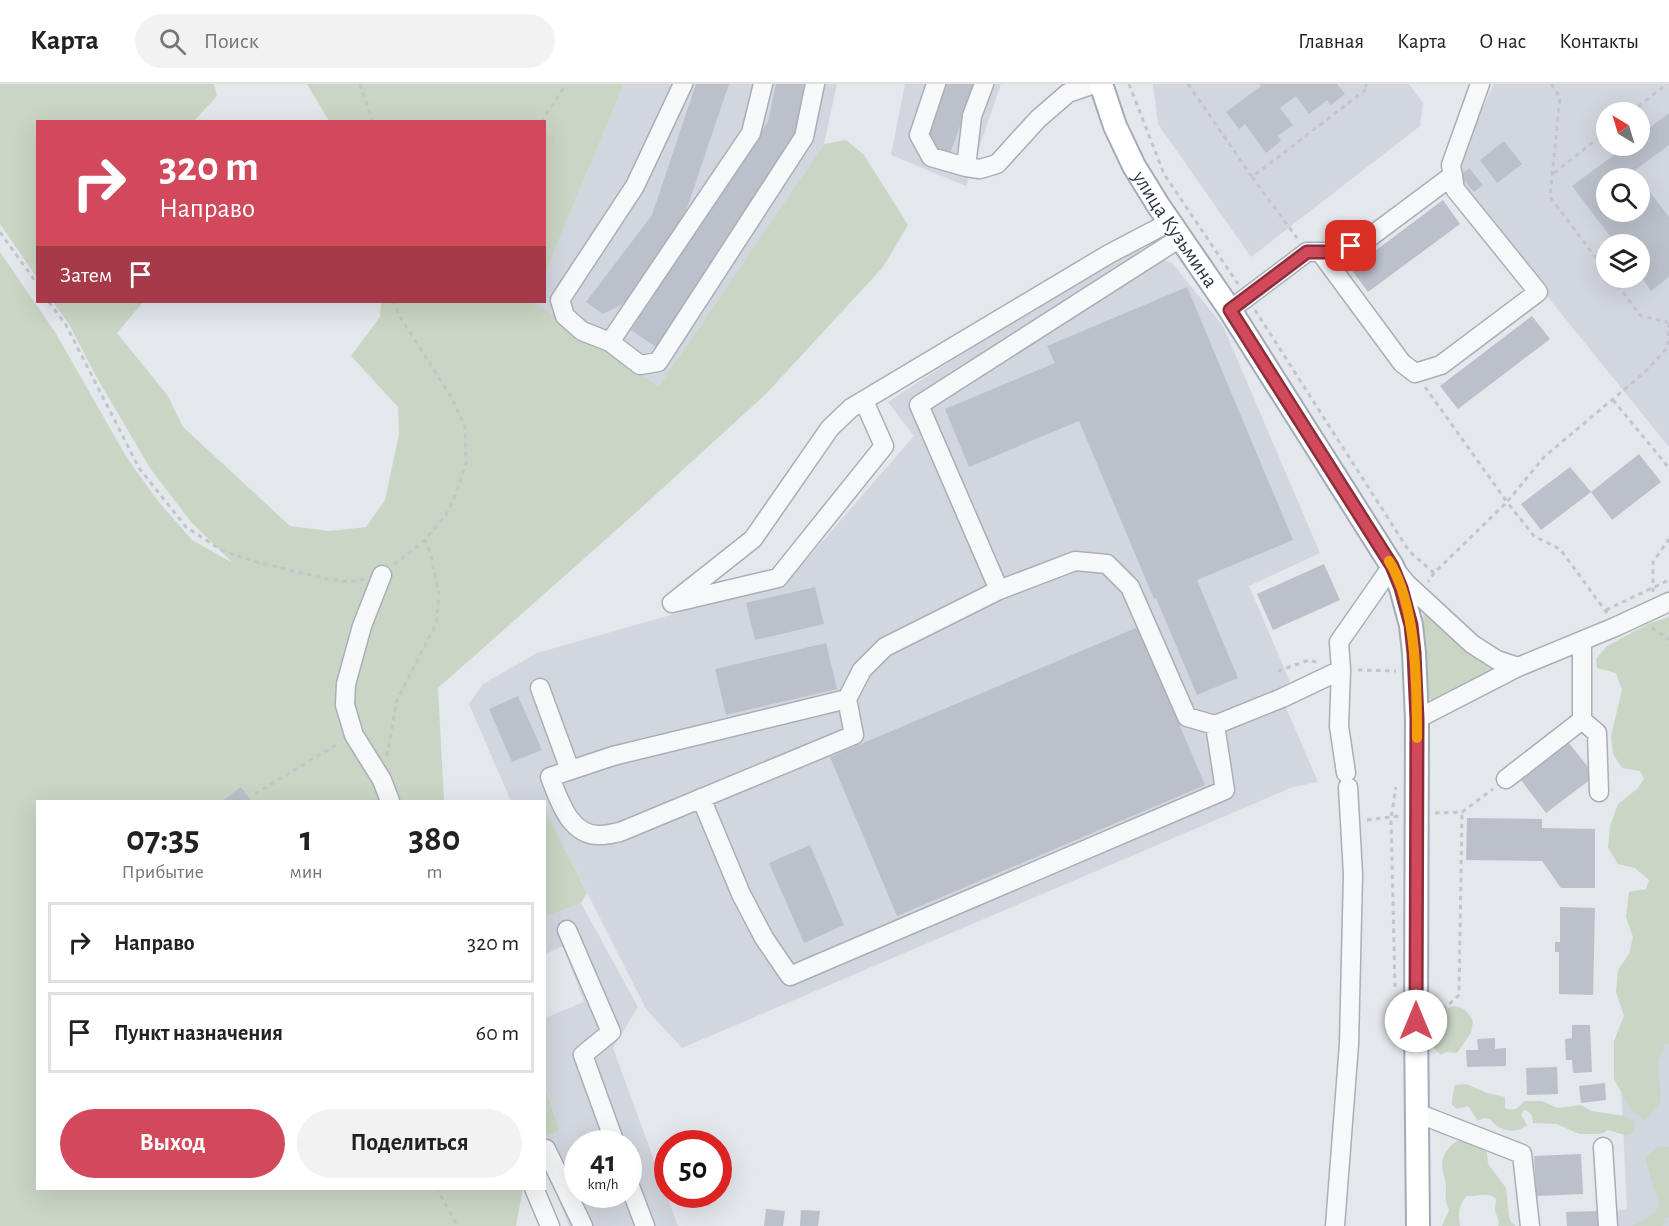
<!DOCTYPE html>
<html lang="ru">
<meta charset="utf-8">
<style>
body{margin:0;font-family:"Alegreya Sans",sans-serif;background:#f2f2f2;color:#222;height:100vh;display:flex;flex-direction:column;font-size:22px;white-space:nowrap}
*{box-sizing:border-box;margin:0}
p{font-size:20px;color:#767676}
.icon{flex:none;width:33px;height:33px;fill:none;stroke:currentColor;stroke-width:2;stroke-linecap:round;stroke-linejoin:round}
.map{position:relative;flex:1;overflow:hidden}
.side{position:absolute;left:36px;top:716px;width:510px;height:390px;display:flex;flex-direction:column;background:#fff;border-radius:0px;box-shadow:0 6px 24px #0002}
.side>*{flex:none}
.top-card{position:absolute;left:36px;top:36px;width:510px;height:183px;border-radius:0px;box-shadow:0 6px 24px #0002;background:#d1495b;color:#fff;overflow:hidden}
.needle{width:39px;rotate:322deg}
.buttons{position:absolute;left:1596px;top:18px;display:grid;gap:12px}
.buttons a{display:grid;place-items:center;width:54px;height:54px;border-radius:50%;background:#fff;box-shadow:0 6px 24px #0002;font-size:30px}
.speed{position:absolute;left:564px;top:1046px;display:flex;gap:12px;font-size:30px;font-weight:700;text-align:center}
.speed>*{display:grid;place-content:center;width:78px;height:78px;border-radius:50%;background:#fff;box-shadow:0 6px 24px #0002;line-height:1}
.speed small{font-size:15px;font-weight:400}
.speed .limit{border:9px solid #d22;background:#fff;color:#111}
.pin{position:absolute;display:grid;place-items:center;width:51px;height:51px;color:#fff;margin:-26px;border-radius:12px;box-shadow:0 3px 9px #0006}
.me{position:absolute;width:66px;margin:-33px;rotate:0deg;stroke-linejoin:round;filter:drop-shadow(0 0 4px #0008)}
.turn{display:flex;align-items:center;gap:21px;height:126px;padding:0 24px;font-size:27px}
.turn .icon{width:78px;height:78px;stroke-width:2.5}
.turn b{display:block;font-size:42px;line-height:51px}
.then{display:flex;align-items:center;height:57px;padding:0 24px;background:#0003;gap:12px;font-size:22px}
.eta{display:flex;justify-content:space-evenly;align-items:center;height:102px;text-align:center}
.eta b{font-size:36px;font-weight:600;line-height:42px}
.action{display:flex;gap:12px;margin-top:auto;padding:12px 24px}
.action a{flex:1;height:69px;border-radius:36px;background:#d1495b;color:#fff;font-size:24px;font-weight:600;line-height:69px;text-align:center}
.action a+a{background:#f2f2f2;color:#222}
ul{padding:0;list-style:none}
li{display:flex;align-items:center;gap:18px;height:81px;margin:0 12px 9px;padding:0 12px;border:3px solid #e0e0e0;border-radius:0px}
li div{flex:1}
li b{display:block;font-size:22px}
li em{font-style:normal}
header{display:flex;align-items:center;gap:36px;box-sizing:border-box;height:84px;padding:0 30px;background:#fff;border-bottom:2px solid #e0e0e0}
header strong{font-size:28px}
nav{display:flex;gap:33px;margin-inline-start:auto;font-size:21px}
.search{width:420px;height:54px;background:#f2f2f2;display:flex;align-items:center;gap:15px;box-sizing:border-box;padding:0 21px;border-radius:33px;color:#767676;font-size:22px}
.map>svg:first-child{display:block}
</style>
<header>
<strong>Карта</strong>
<div class="search"><svg class="icon" aria-label="search" viewBox="0 0 24 24"><circle cx="10" cy="10" r="6"/><path d="M15 15l6 6"/></svg>Поиск</div>
<nav><a>Главная</a><a>Карта</a><a>О нас</a><a>Контакты</a></nav>
</header>
<div class="map">
<svg width="1669" height="1142" viewBox="0 0 1669 1142">
<rect width="100%" height="100%" fill="#e4e7ec"/>
<path fill="#d2d6de" fill-rule="evenodd" d="M 624,0 L 837,0 L 824,60 L 659,302 L 532,218 L 544,218 L 545,189 Z
M 905,0 L 1001,0 L 966,102 L 891,71 Z
M 1153,0 L 1409,0 L 1423,19 L 1420,42 L 1251,173 L 1158,40 Z
M 1494,0 L 1669,0 L 1669,363 L 1450,92 ZM 1606,28 L 1640,28 L 1640,62 L 1606,62 ZM 1606,94 L 1640,94 L 1640,128 L 1606,128 ZM 1606,160 L 1640,160 L 1640,194 L 1606,194 Z
M 1136,165 L 1172,179 L 1223,242 L 1320,469 L 1249,502 L 1290,598 L 1278,605 L 1318,698 L 1293,703 L 682,964 L 646,925 L 546,727 L 545,728 L 544,717 L 511,717 L 469,620 L 483,600 L 537,569 L 787,498 L 914,352 L 888,318 L 1032,224 Z
M 1669,549 L 1669,1142 L 1615,1142 L 1614,1127 L 1627,1125 L 1619,960 L 1656,876 Z
M 581,819 L 638,923 L 613,964 L 678,1142 L 569,1142 L 545,1081 L 545,1053 L 560,1047 L 545,1000 L 545,934 L 584,918 L 563,862 L 545,870 L 545,833 ZM 578,1059 L 628,1059 L 628,1110 L 578,1110 Z"/>
<path fill="#c9d6c5" d="M 0,0 L 214,0 L 217,12 L 194,37 L 38,38 L 37,194 L 0,140 Z
M 307,0 L 624,0 L 545,189 L 544,38 L 329,37 Z
M 846,56 L 864,71 L 908,141 L 883,183 L 766,310 L 631,433 L 438,604 L 444,717 L 38,717 L 38,1104 L 523,1104 L 516,1142 L 0,1142 L 0,168 L 55,248 L 127,374 L 158,417 L 192,456 L 233,479 L 191,438 L 150,384 L 96,292 L 69,240 L 53,218 L 143,218 L 117,249 L 168,312 L 183,343 L 290,442 L 330,447 L 366,443 L 385,416 L 399,350 L 398,323 L 351,272 L 380,233 L 381,218 L 533,218 L 659,302 L 824,60 Z
M 1423,529 L 1483,579 L 1494,584 L 1433,616 L 1426,614 Z
M 1669,533 L 1669,960 L 1665,960 L 1658,978 L 1661,1015 L 1658,1023 L 1645,1036 L 1631,1026 L 1614,995 L 1614,957 L 1624,932 L 1616,908 L 1618,886 L 1629,870 L 1633,853 L 1626,833 L 1629,808 L 1646,805 L 1649,796 L 1635,784 L 1618,780 L 1608,764 L 1610,742 L 1618,720 L 1637,705 L 1644,695 L 1640,687 L 1622,684 L 1613,670 L 1611,652 L 1622,606 L 1616,589 L 1597,584 L 1596,575 L 1607,562 L 1648,540 Z
M 546,727 L 587,809 L 581,819 L 545,833 L 544,728 Z
M 1452,922 C 1463,922 1469,928 1473,938 L 1471,949 L 1457,969 L 1446,968 L 1441,971 C 1438,968 1433,964 1431,960 C 1424,942 1437,930 1452,922 Z
M 1466,1000 L 1487,1009 L 1505,1013 L 1505,1024 C 1514,1028 1519,1024 1524,1017 L 1542,1017 L 1558,1024 L 1581,1021 L 1591,1027 L 1625,1032 L 1635,1038 C 1634,1059 1618,1048 1608,1046 L 1603,1049 L 1597,1050 L 1579,1050 L 1557,1040 L 1533,1039 C 1533,1032 1531,1028 1524,1026 L 1521,1031 L 1527,1041 C 1516,1051 1498,1047 1490,1035 L 1484,1034 L 1478,1037 L 1468,1022 L 1457,1025 L 1452,1021 L 1452,1015 L 1455,1001 Z
M 545,1002 L 560,1047 L 545,1053 L 544,1053 Z
M 1475,1056 L 1487,1069 L 1488,1080 L 1506,1104 L 1509,1133 L 1511,1138 L 1516,1142 L 1498,1142 L 1499,1138 L 1495,1127 L 1496,1115 C 1487,1107 1478,1113 1467,1112 C 1458,1121 1458,1130 1460,1142 L 1442,1142 L 1449,1126 C 1444,1114 1446,1115 1446,1103 C 1447,1099 1444,1093 1443,1089 C 1440,1075 1445,1065 1457,1057 Z
M 1658,1063 L 1669,1063 L 1669,1133 L 1666,1134 L 1663,1142 L 1633,1142 L 1655,1129 L 1659,1121 L 1645,1074 Z"/>
<path fill="#bbc0ca" fill-rule="evenodd" d="M 696,0 L 729,0 L 686,127 L 625,219 L 603,230 L 586,218 L 652,131 Z
M 776,0 L 805,0 L 795,49 L 656,263 L 631,246 L 768,38 Z
M 942,0 L 975,0 L 950,70 L 935,64 L 926,46 Z
M 1259,0 L 1337,0 L 1345,10 L 1331,21 L 1327,16 L 1309,30 L 1296,12 L 1280,24 L 1293,41 L 1278,52 L 1281,57 L 1266,69 L 1245,40 L 1239,45 L 1226,28 L 1261,2 Z
M 1669,29 L 1669,61 L 1634,87 L 1669,133 L 1669,193 L 1651,207 L 1640,191 L 1640,160 L 1616,160 L 1572,102 L 1626,62 L 1640,62 L 1640,51 ZM 1606,94 L 1640,94 L 1640,128 L 1606,128 Z
M 1504,57 L 1522,80 L 1497,99 L 1480,76 Z
M 1469,84 L 1483,101 L 1474,108 L 1460,92 Z
M 1443,116 L 1460,140 L 1368,208 L 1351,185 Z
M 1187,203 L 1293,456 L 1197,496 L 1238,594 L 1197,611 L 1156,514 L 1154,515 L 1079,337 L 969,383 L 945,325 L 1055,279 L 1047,262 Z
M 1532,232 L 1550,255 L 1458,325 L 1440,302 Z
M 1639,370 L 1661,398 L 1612,436 L 1591,408 L 1541,446 L 1521,420 L 1570,383 L 1591,408 Z
M 1324,480 L 1340,516 L 1273,546 L 1257,510 Z
M 815,503 L 824,540 L 755,556 L 746,519 Z
M 1138,543 L 1205,701 L 897,832 L 830,673 Z
M 826,559 L 837,605 L 726,631 L 715,585 Z
M 518,612 L 542,666 L 512,678 L 489,625 Z
M 1569,659 L 1595,692 L 1546,729 L 1521,696 Z
M 241,703 L 251,717 L 222,717 Z
M 1467,734 L 1542,735 L 1542,744 L 1595,745 L 1595,804 L 1561,804 L 1542,777 L 1466,776 Z
M 810,761 L 844,841 L 804,859 L 769,779 Z
M 1560,823 L 1595,824 L 1593,911 L 1559,910 L 1559,868 L 1555,868 L 1555,858 L 1560,858 Z
M 1572,941 L 1590,941 L 1592,988 L 1573,989 L 1572,976 L 1566,976 L 1565,955 L 1572,954 Z
M 1495,954 L 1495,965 L 1506,964 L 1506,982 L 1467,983 L 1466,966 L 1478,966 L 1477,955 Z
M 1557,983 L 1558,1010 L 1527,1011 L 1526,984 Z
M 1605,999 L 1606,1016 L 1581,1019 L 1579,1002 Z
M 1581,1070 L 1583,1110 L 1536,1112 L 1534,1072 Z
M 766,1125 L 785,1127 L 783,1142 L 764,1142 Z
M 801,1126 L 820,1127 L 818,1142 L 800,1142 Z
M 1599,1127 L 1600,1142 L 1567,1142 L 1566,1128 Z"/>
<g fill="none" stroke-linecap="round" stroke-linejoin="round">
<defs>
<path id="minor" d="M 683,0 L 635,102 L 560,216 L 565,232 L 582,247 L 610,258 L 751,49 L 763,0
M 936,0 L 919,51 L 931,73 L 966,83 L 972,32 L 984,0
M 966,83 L 980,85 L 997,80 L 1038,35 L 1068,9 L 1094,0
M 1320,168 L 1402,279 L 1415,289 L 1441,281 L 1538,208 L 1455,105 L 1451,81 L 1480,0
M 1230,226 L 1307,168 L 1336,168 L 1370,153 L 1453,91
M 610,258 L 640,281 L 658,278 L 804,53 L 815,0
M 864,317 L 884,362 L 778,494 L 672,519 L 753,455 L 830,344 L 851,324 L 1109,170 L 1170,138
M 382,491 L 362,542 L 346,600 L 345,621 L 354,651 L 382,696 L 390,717
M 999,506 L 919,321 L 1180,154
M 540,604 L 570,686
M 847,615 L 613,672 L 550,693 C 559,716 570,753 601,751 C 607,751 614,749 620,748 L 854,651 L 847,615 L 862,586 L 885,563 L 999,506 L 1075,477 L 1107,480 L 1130,503 L 1187,633 L 1215,641 L 1282,614 L 1341,586
M 1417,635 L 1518,583 L 1615,543 L 1669,518
M 1582,636 L 1597,649 L 1599,708
M 1346,689 L 1339,642 L 1341,586 L 1339,558 L 1392,482 L 1406,499 L 1472,560 L 1497,576 L 1518,583
M 1506,695 L 1582,636 L 1582,557
M 701,714 L 741,810 L 764,854 L 790,892 L 1225,706 L 1215,641
M 567,846 L 611,948 L 583,971 L 615,1059
M 1417,1029 L 1522,1070 L 1530,1142
M 1603,1063 L 1608,1142
M 546,1065 L 583,1142
M 628,1097 L 645,1142
M 534,1104 L 550,1142
M 1335,1142 L 1349,960 L 1353,790 L 1348,703"/>
<g id="major">
<path id="s1" d="M 1101,0 L 1115,42 L 1134,82 L 1158,121 L 1230,226 L 1392,482 L 1401,504 L 1411,541 L 1414,569 L 1417,635 L 1416,937 L 1418,1142"/>
</g>
</defs>
<use href="#minor" stroke="#a9aeb7" stroke-width="21"/>
<use href="#major" stroke="#a3abb8" stroke-width="26"/>
<path stroke="#c2c5cb" stroke-width="3" stroke-dasharray="4.5 4.5" stroke-linecap="butt" d="M 360,0 L 373,38
M 1129,0 L 1164,90 L 1238,200
M 1188,0 L 1252,93 L 1368,4 L 1365,0
M 1551,0 L 1560,13 L 1550,113 L 1606,187
M 1631,28 L 1667,0
M 541,38 L 566,0
M 1554,89 L 1606,48
M 1252,93 L 1297,154
M 0,148 L 38,201
M 1612,194 L 1641,232 L 1668,238
M 49,218 L 66,241 L 139,384 L 186,443 L 223,467 L 260,479 L 328,495 L 351,498 L 364,495
M 1255,226 L 1409,467 L 1434,489
M 1425,303 L 1507,418 L 1434,489 L 1428,498
M 1613,316 L 1669,384
M 394,481 L 425,456 L 446,431 L 457,407 L 466,379 L 465,343 L 452,314 L 399,231 L 394,218
M 1653,508 L 1653,478 L 1669,455
M 1606,526 L 1669,496
M 1607,529 L 1560,465 L 1534,452 L 1507,418 L 1544,373 L 1645,288 L 1668,263 L 1669,238
M 1652,543 L 1669,556
M 1358,586 L 1396,587
M 1278,587 L 1309,576 L 1316,578
M 387,672 L 397,616 L 436,540 L 439,510 L 431,472 L 425,456
M 255,710 L 339,659
M 1435,729 L 1462,728 L 1493,705
M 1367,736 L 1399,732
M 1395,903 L 1391,734 L 1396,703
M 1436,932 L 1459,911 L 1462,728
M 436,1104 L 458,1142"/>
<use href="#minor" stroke="#f7f8fa" stroke-width="18"/>
<use href="#major" stroke="#fff" stroke-width="22"/>
</g>
<g fill="none" stroke-linecap="round" stroke-linejoin="round">
<defs>
<path id="route" d="M 1351,162 L 1336,168 L 1307,168 L 1230,226 L 1392,482 L 1401,504 L 1411,541 L 1414,569 L 1417,635 L 1416,937"/>
</defs>
<use href="#route" stroke="#882f3b" stroke-width="15"/>
<use href="#route" stroke="#d1495b" stroke-width="10"/>
<path stroke="#f59e0b" stroke-width="10" d="M 1389,477 C 1417,521 1417,603 1417,654"/>
</g>
<g text-anchor="middle" stroke-width="5" stroke-linejoin="round" paint-order="stroke">
<g font-size="21" fill="#2b3445" stroke="#f4f6f9">
<text dy="7" stroke="none"><textPath href="#s1" startOffset="164">улица Кузьмина</textPath></text>
</g>
</g>
</svg>
<div class="buttons">
<a><svg class="needle" viewBox="-14 -14 28 28"><path d="M0-13l5 13h-10z" fill="#e53935"/><path d="M0 13l5-13h-10z" fill="#767676"/></svg></a>
<a><svg class="icon" aria-label="search" viewBox="0 0 24 24"><circle cx="10" cy="10" r="6"/><path d="M15 15l6 6"/></svg></a>
<a><svg class="icon" aria-label="layers" viewBox="0 0 24 24"><path d="M12 4l9 5-9 5-9-5zM3 14l9 5 9-5"/></svg></a>
</div>
<div class="speed"><div>41<small>km/h</small></div><div class="limit">50</div></div>
<div class="pin" style="left:1351px;top:162px;background:#d93025"><svg class="icon" aria-label="arrive" viewBox="0 0 24 24"><path d="M6 21V4h12l-3 4 3 4H6"/></svg></div>
<svg class="me" style="left:1416px;top:937px" viewBox="-20 -20 40 40"><circle r="19" fill="#fff"/><path d="M0-13L10 11 0 6-10 11z" fill="#d1495b"/></svg>
<div class="top-card">
<div class="turn"><svg class="icon" aria-label="right" viewBox="0 0 24 24"><path d="M7 20v-9h11M14 6l5 5-5 5"/></svg><div><b>320 m</b>Направо</div></div>
<div class="then">Затем<svg class="icon" aria-label="arrive" viewBox="0 0 24 24"><path d="M6 21V4h12l-3 4 3 4H6"/></svg></div>
</div>
<section class="side">
<div class="eta">
<div><b>07:35</b><p>Прибытие</p></div>
<div><b>1</b><p>мин</p></div>
<div><b>380</b><p>m</p></div>
</div>
<ul>
<li><svg class="icon" aria-label="right" viewBox="0 0 24 24"><path d="M7 20v-9h11M14 6l5 5-5 5"/></svg><div><b>Направо</b></div><em>320 m</em></li>
<li><svg class="icon" aria-label="arrive" viewBox="0 0 24 24"><path d="M6 21V4h12l-3 4 3 4H6"/></svg><div><b>Пункт назначения</b></div><em>60 m</em></li>
</ul>
<div class="action"><a>Выход</a><a>Поделиться</a></div>
</section>
</div>
